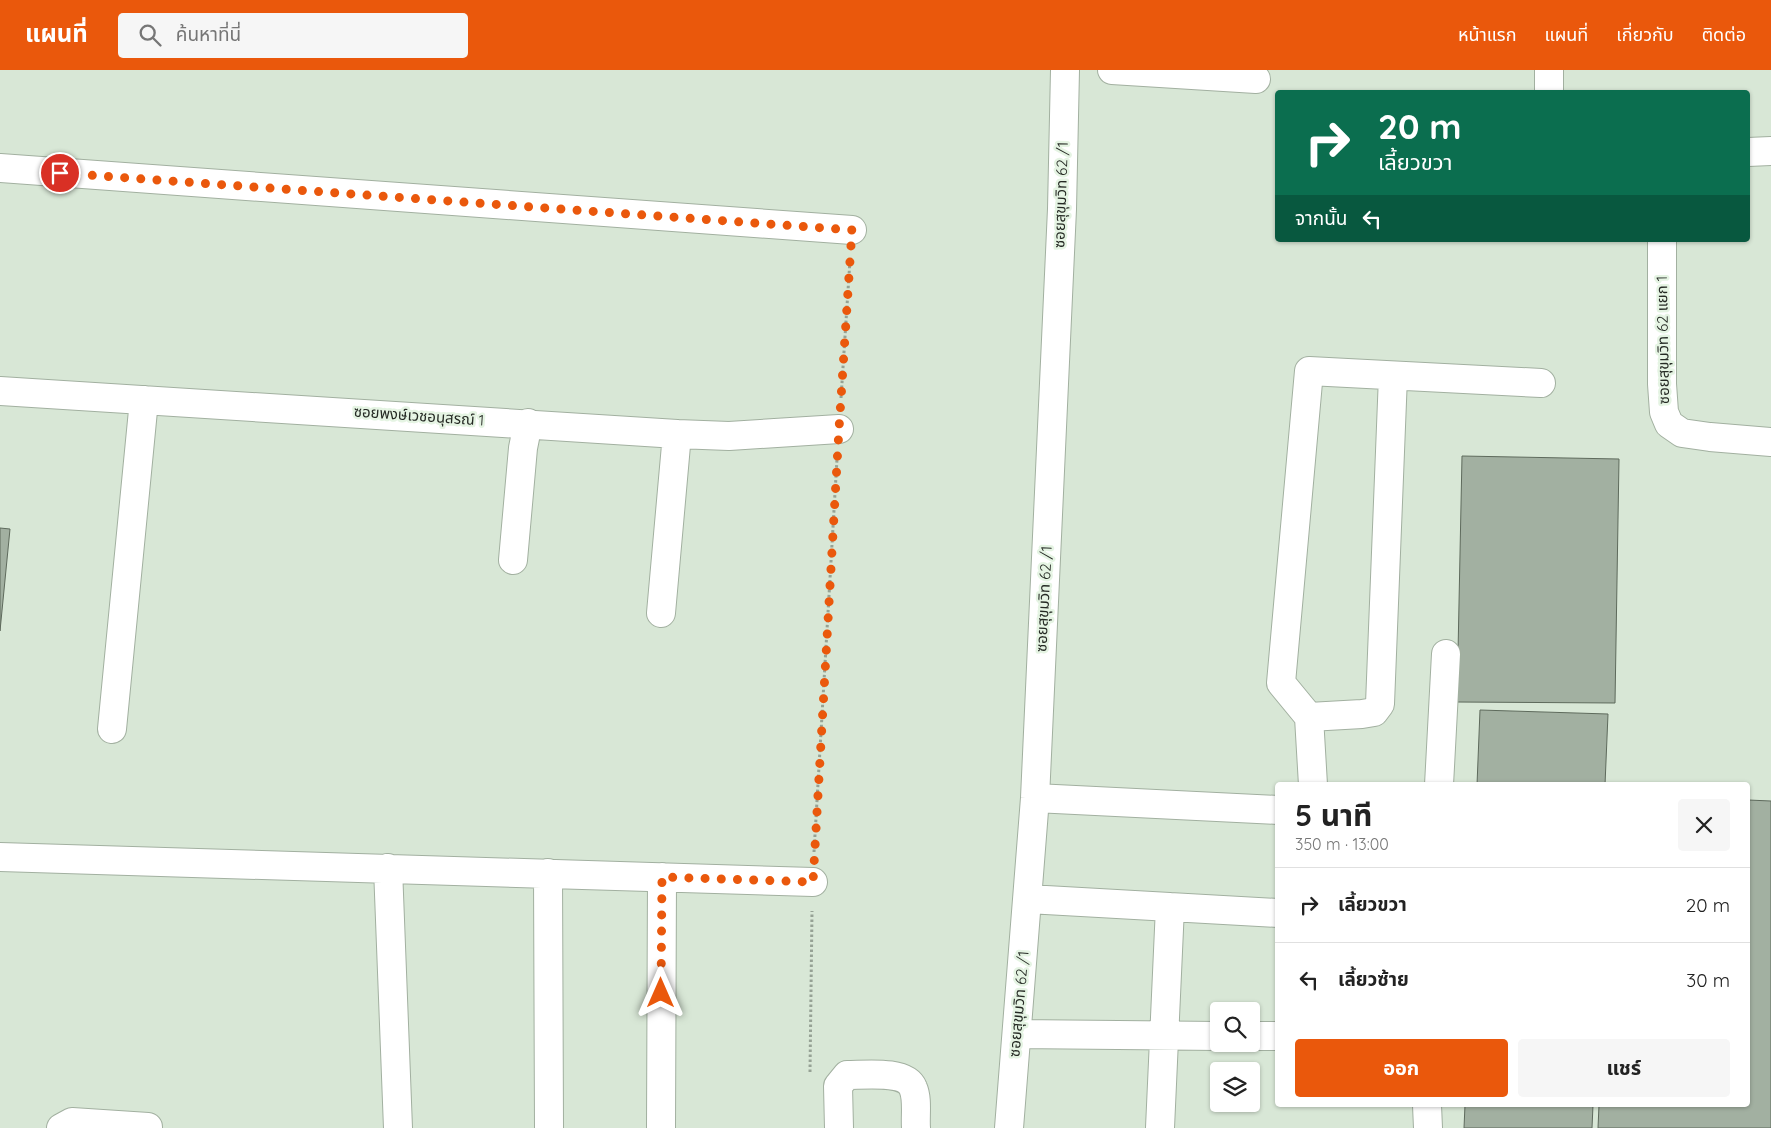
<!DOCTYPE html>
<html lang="th">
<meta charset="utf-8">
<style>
body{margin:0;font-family:Quicksand,"Noto Sans Thai",sans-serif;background:#f6f6f6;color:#222;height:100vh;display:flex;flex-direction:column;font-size:19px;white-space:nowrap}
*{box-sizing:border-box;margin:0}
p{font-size:16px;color:#767676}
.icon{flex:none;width:28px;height:28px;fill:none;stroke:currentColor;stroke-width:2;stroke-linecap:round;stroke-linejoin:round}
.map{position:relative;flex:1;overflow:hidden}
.side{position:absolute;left:1275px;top:712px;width:475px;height:325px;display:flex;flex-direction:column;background:#fff;border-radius:5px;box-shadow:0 1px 4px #0004}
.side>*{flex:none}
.top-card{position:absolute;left:1275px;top:20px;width:475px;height:152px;border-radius:5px;box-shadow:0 1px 4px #0004;background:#0b6e4f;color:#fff;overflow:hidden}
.controls{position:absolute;left:1210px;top:932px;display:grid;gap:10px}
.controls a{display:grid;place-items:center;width:50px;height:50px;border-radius:5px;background:#fff;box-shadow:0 1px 4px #0004;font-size:25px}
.pin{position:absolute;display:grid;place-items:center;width:42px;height:42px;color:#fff;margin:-21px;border:2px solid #fff;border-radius:50%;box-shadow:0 1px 5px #0007}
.me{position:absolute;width:55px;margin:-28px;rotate:0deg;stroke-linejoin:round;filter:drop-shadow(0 0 4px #0008)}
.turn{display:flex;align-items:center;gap:18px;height:105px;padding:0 20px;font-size:22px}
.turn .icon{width:65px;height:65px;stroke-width:2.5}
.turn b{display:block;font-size:35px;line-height:42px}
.then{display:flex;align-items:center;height:48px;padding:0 20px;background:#0003;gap:10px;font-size:19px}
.round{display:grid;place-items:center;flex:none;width:52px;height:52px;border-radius:5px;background:#f6f6f6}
.summary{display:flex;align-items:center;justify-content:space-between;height:85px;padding:0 20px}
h1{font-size:30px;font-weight:700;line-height:38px}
.action{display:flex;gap:10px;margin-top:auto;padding:10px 20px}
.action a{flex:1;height:58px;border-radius:5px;background:#ea580c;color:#fff;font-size:20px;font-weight:700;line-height:58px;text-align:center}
.action a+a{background:#f6f6f6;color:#222}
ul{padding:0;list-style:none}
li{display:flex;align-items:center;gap:15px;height:75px;padding:0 20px;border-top:1px solid #e0e0e0}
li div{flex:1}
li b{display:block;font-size:19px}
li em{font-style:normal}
header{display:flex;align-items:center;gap:30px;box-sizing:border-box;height:70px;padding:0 25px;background:#ea580c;color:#fff}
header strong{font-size:24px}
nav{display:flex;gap:28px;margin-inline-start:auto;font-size:18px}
.search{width:350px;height:45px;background:#f6f6f6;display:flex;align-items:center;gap:12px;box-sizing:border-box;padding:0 18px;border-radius:5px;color:#767676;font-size:19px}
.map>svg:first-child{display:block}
</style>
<header>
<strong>แผนที่</strong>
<div class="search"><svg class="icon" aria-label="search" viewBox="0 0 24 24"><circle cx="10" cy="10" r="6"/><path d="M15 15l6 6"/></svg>ค้นหาที่นี่</div>
<nav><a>หน้าแรก</a><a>แผนที่</a><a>เกี่ยวกับ</a><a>ติดต่อ</a></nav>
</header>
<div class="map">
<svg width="1771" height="1058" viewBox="0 0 1771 1058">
<rect width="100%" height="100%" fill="#d8e7d6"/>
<path fill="#a2b0a1" stroke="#5e6a5c" d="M 1462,386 L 1619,389 L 1615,633 L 1457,632 Z
M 0,458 L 10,459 L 0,561 Z
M 1480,640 L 1608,644 L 1605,715 L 1477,715 Z
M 1748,730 L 1771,731 L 1771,1058 L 1598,1058 L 1599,1035 L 1748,1035 Z
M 1465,1035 L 1593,1035 L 1592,1058 L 1464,1058 Z"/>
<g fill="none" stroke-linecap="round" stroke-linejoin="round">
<defs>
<path id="minor" d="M 1112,0 L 1256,9
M 1549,0 L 1549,22
M 1748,82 L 1771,81
M 0,98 L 852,160
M 1662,170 L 1662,314 L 1664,342 L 1669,354 L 1682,363 L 1710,367 L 1771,372
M 0,321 L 677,364 L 729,366 L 839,359
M 513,490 L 523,378 L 528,353
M 661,543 L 677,364
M 1309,647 L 1362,644 L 1374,642 L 1380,634 L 1393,306
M 112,659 L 144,330
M 1313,715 L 1309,647 L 1281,613 L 1309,301 L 1541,313
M 1439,715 L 1446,584
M 1035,728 L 1278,740
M 0,787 L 813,812
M 388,798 L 398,1058
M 548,803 L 549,1058
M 1028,829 L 1278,843
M 1017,964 L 1219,966
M 1251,966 L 1278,966
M 1427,1035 L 1428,1058
M 61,1058 L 72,1052 L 148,1057
M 661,1058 L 662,807
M 839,1058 L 838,1016 L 847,1005 C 865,1005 906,1000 913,1018 C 918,1029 915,1046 916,1058
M 1009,1058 L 1035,728 L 1062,139 L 1065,0
M 1160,1058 L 1170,837"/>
</defs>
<use href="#minor" stroke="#a2b0a0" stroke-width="30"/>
<path stroke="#96a295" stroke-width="3" stroke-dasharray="2.5 2.5" stroke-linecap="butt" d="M 841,328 L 850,190
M 814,782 L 837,389
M 810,1002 L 812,841"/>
<use href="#minor" stroke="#fff" stroke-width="28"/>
</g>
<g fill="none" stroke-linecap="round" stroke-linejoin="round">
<path stroke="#ea580c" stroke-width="9" stroke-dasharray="0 16.2" d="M 60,103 L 852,160 L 839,359 L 813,812 L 662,807 L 661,923"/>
</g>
<g text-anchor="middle" stroke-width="5" stroke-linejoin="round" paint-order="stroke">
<g font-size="15" fill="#252a24" stroke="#e5f4e3">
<text transform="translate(1061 125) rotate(-88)" y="5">ซอยสุขุมวิท 62 /1</text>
<text transform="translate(1663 270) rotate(-91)" y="5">ซอยสุขุมวิท 62 แยก 1</text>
<text transform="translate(419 346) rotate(4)" y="5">ซอยพงษ์เวชอนุสรณ์ 1</text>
<text transform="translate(1044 529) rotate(-87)" y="5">ซอยสุขุมวิท 62 /1</text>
<text transform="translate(1019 934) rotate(-85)" y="5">ซอยสุขุมวิท 62 /1</text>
</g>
</g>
</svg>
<div class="controls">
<a><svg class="icon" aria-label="search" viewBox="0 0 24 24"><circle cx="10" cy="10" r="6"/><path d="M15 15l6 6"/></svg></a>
<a><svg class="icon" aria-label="layers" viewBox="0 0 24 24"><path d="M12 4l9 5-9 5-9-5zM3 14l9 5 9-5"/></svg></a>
</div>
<div class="pin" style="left:60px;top:103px;background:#d93025"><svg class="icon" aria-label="arrive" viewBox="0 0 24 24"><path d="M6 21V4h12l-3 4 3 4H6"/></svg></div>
<svg class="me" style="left:661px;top:923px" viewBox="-20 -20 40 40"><path d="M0-17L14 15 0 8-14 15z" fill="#ea580c" stroke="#fff" stroke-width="4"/></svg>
<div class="top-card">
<div class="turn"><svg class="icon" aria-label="right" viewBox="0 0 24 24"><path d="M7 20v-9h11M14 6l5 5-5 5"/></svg><div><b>20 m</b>เลี้ยวขวา</div></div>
<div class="then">จากนั้น<svg class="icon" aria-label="left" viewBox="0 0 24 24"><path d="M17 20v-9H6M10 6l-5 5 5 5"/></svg></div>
</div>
<section class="side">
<div class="summary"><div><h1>5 นาที</h1><p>350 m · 13:00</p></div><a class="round"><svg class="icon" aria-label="close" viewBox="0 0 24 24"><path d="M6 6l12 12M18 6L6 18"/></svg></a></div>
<ul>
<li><svg class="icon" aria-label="right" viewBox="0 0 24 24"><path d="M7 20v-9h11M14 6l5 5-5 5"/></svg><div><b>เลี้ยวขวา</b></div><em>20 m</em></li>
<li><svg class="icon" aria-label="left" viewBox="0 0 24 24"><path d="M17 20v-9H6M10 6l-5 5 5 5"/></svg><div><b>เลี้ยวซ้าย</b></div><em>30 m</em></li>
</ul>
<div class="action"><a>ออก</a><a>แชร์</a></div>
</section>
</div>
